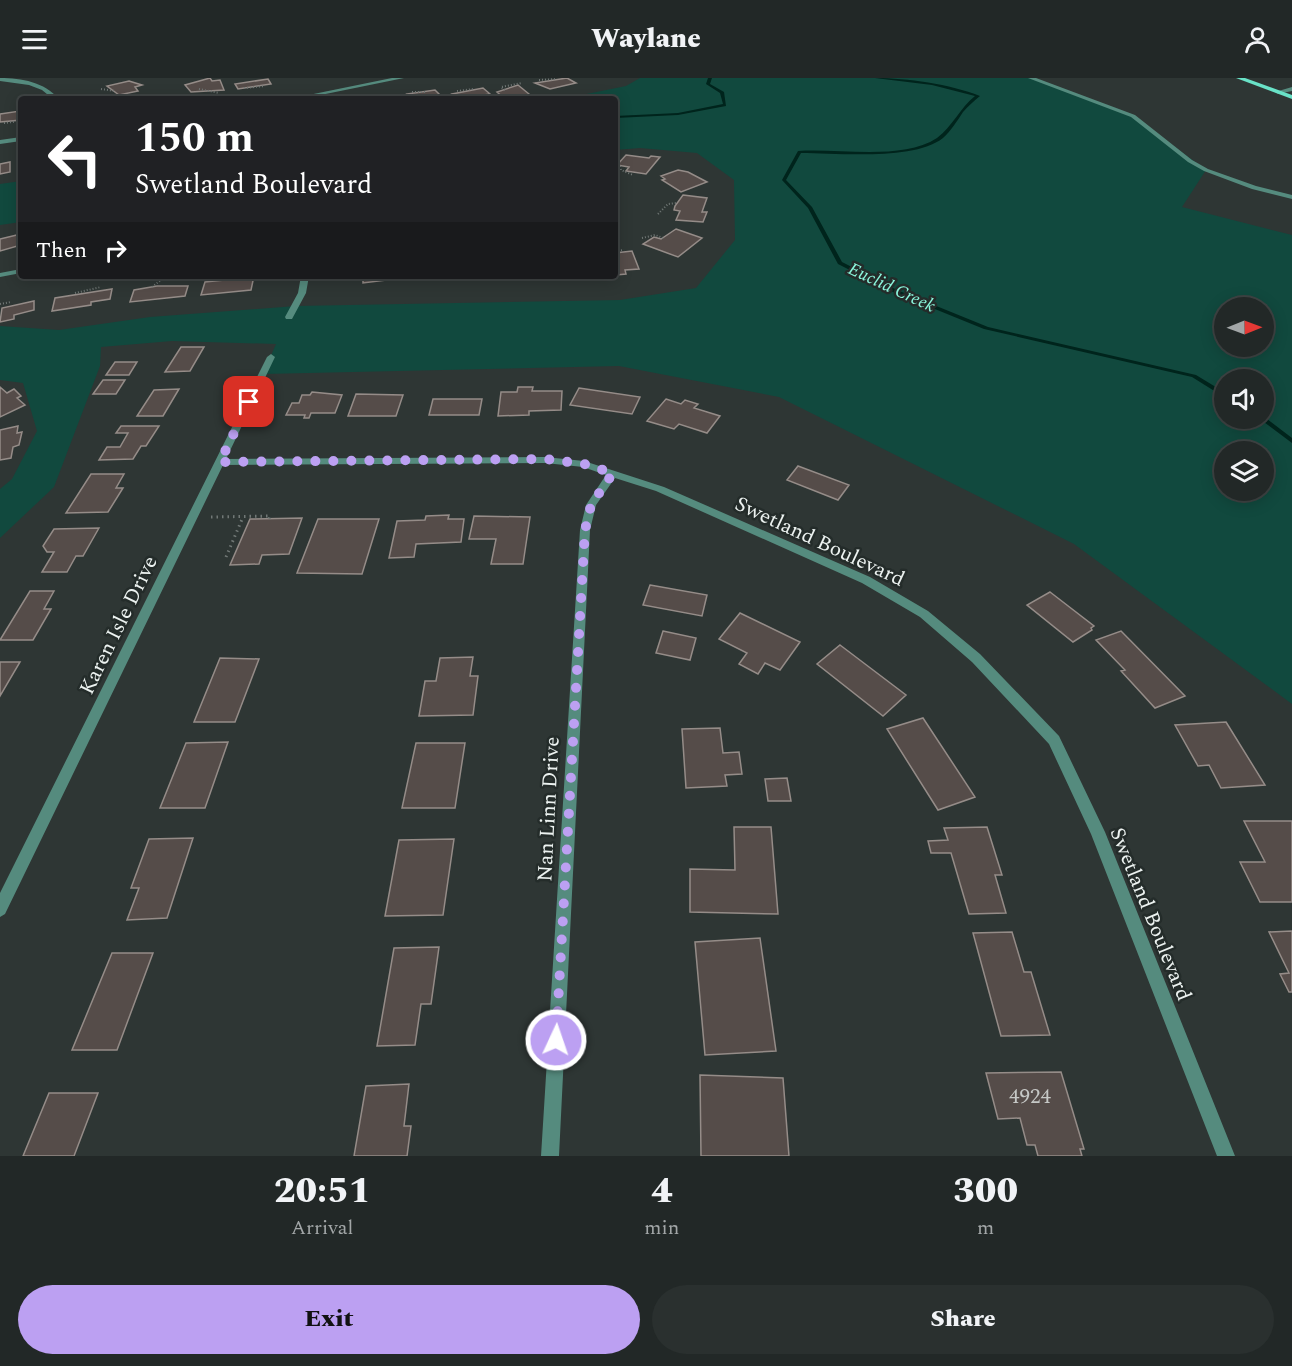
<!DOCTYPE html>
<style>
body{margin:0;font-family:Spectral,serif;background:#2a302f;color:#f1f3f6;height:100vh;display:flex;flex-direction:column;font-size:22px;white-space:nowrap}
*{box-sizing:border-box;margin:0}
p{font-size:20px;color:#a2a6a7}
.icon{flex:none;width:33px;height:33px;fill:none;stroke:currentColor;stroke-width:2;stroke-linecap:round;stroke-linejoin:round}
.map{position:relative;height:1078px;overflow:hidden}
.details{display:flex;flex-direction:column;background:#222827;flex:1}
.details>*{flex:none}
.banner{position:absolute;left:18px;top:18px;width:600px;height:183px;border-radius:6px;box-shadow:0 3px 15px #0003,0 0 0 2px #3f4444;background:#202124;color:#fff;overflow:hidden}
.needle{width:39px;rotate:89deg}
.controls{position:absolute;left:1214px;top:219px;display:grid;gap:12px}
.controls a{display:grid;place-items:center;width:60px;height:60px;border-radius:50%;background:#222827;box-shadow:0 3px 15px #0003,0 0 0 2px #3f4444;font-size:30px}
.pin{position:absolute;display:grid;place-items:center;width:51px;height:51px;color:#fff;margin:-26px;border-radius:12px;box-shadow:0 3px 9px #0006}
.me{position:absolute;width:66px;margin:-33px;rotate:3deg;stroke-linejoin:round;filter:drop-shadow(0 0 4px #0008)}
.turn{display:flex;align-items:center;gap:21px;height:126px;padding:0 18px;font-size:27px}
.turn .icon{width:78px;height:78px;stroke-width:2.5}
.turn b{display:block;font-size:42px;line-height:51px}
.then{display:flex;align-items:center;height:57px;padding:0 18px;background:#0003;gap:12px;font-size:22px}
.eta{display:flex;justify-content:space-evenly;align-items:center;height:102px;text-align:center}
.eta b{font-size:36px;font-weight:800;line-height:42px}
.button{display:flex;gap:12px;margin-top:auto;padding:12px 18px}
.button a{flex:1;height:69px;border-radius:36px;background:#bca0f2;color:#111;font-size:24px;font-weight:800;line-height:69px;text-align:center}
.button a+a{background:#2a302f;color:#f1f3f6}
header{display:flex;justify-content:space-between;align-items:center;height:78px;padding:0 18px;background:#222827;font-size:27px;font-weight:800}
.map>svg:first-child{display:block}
</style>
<header><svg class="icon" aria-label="menu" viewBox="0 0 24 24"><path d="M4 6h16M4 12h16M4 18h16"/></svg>Waylane<svg class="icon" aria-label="person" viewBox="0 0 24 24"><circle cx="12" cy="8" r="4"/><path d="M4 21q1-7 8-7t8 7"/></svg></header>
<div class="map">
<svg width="1292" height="1078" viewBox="0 0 1292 1078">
<rect width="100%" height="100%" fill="#2e3634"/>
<path fill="#11493e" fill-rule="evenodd" d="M 640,0 L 1031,0 L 1133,38 L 1206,92 L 1182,129 L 1292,157 L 1292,626 L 1074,466 L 779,319 L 619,288 L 263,296 L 276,266 L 172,263 L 101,269 L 100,288 L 54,409 L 0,460 L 0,411 L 12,401 L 37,353 L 23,305 L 0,302 L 0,248 L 59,252 L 150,239 L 296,228 L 620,222 L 696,210 L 735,162 L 734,102 L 697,75 L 640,70 L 615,72 L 615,21 L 562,21 L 626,8 ZM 1224,230 L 1263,230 L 1263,268 L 1224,268 ZM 1224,302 L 1263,302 L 1263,340 L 1224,340 ZM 1224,374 L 1263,374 L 1263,412 L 1224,412 Z
M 21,103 L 21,144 L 0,147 L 0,106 Z"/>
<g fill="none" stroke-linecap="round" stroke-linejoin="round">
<path fill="#00241c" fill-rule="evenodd" d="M 708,0 L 712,0 L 710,6 L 724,14 L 726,28 L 678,37 L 615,40 L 615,38 L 678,35 L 723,26 L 720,15 L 706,6 Z
M 875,0 C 907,0 950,6 980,18 C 974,23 968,28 963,34 C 957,43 951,53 943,60 C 914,83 838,75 801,75 L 786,102 L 812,129 L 842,184 L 897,212 L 988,249 L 1196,297 L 1224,314 L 1224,319 L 1192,299 L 984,251 L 893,214 L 838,186 L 808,130 L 782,102 L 798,73 C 839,70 902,83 937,60 C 952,49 960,30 975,18 L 932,7 Z
M 1263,338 L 1292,360 L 1292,365 L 1260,341 L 1259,340 L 1263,340 Z"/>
</g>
<path fill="#554c49" stroke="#958c88" stroke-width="1.5" d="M 210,0 L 212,3 L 220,2 L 224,12 L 191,14 L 185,7 Z
M 567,0 L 576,5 L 550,11 L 535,5 Z
M 268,1 L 271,6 L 238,11 L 235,6 Z
M 129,3 L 142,7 L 135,9 L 138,13 L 119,17 L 107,8 Z
M 518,7 L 529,16 L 505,21 L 497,14 Z
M 483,10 L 490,16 L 458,21 L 452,16 Z
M 435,12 L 441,18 L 412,21 L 407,16 Z
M 20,33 L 21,42 L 0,44 L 0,36 Z
M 626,77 L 649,80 L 651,78 L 660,79 L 646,96 L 626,93 L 629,89 L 617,87 Z
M 10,84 L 10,94 L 0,96 L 0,86 Z
M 678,92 L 688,94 L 707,104 L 681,114 L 662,102 L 665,101 L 661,98 Z
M 683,117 L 707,120 L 702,134 L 707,134 L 703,144 L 676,142 L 680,133 L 674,132 L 675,128 Z
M 676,151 L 702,160 L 678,179 L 643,166 L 654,159 L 661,161 Z
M 21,156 L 21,167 L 0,173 L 0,161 Z
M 632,173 L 639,191 L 625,192 L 626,196 L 616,197 L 615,175 Z
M 235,198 L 254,198 L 251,212 L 201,217 L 205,204 L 234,201 Z
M 354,198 L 402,198 L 402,200 L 363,205 L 363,200 L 354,201 Z
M 157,208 L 188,208 L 185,218 L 130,224 L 134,212 Z
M 112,211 L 110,221 L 91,224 L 91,227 L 52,233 L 55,220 Z
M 34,223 L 34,232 L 14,237 L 14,241 L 0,244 L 2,230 Z
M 181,269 L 204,269 L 190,293 L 165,294 Z
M 115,284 L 137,284 L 129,297 L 106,297 Z
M 103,302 L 125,302 L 116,316 L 93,316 Z
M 0,309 L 7,315 L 14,311 L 21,318 L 17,320 L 25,327 L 0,339 Z
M 518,309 L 533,309 L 532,313 L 562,313 L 561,332 L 529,333 L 529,337 L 498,338 L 501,314 L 517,314 Z
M 579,310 L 640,319 L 632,336 L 570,327 Z
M 179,311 L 163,338 L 137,338 L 154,312 Z
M 312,314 L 342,317 L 335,335 L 311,335 L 309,340 L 304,340 L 305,337 L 286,337 L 292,325 L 299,325 L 302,317 L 310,317 Z
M 356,316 L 403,317 L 396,338 L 348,338 Z
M 433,321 L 482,321 L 479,337 L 429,337 Z
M 666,321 L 681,326 L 685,322 L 698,326 L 694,330 L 720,338 L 707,355 L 679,346 L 674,351 L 647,343 Z
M 18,348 L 17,355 L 22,354 L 19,367 L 13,369 L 11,380 L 0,382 L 0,352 Z
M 121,348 L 159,348 L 146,368 L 141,368 L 133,381 L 99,382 L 107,369 L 120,369 L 128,355 L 116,355 Z
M 798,388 L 849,407 L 838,422 L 787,402 Z
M 91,396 L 124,396 L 116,410 L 123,410 L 108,434 L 66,435 Z
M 449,437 L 448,441 L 464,441 L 461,464 L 416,466 L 414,479 L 389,480 L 397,443 L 425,442 L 426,438 Z
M 474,438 L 530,439 L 523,486 L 491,486 L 496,461 L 469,461 Z
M 302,440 L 289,476 L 262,477 L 259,486 L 230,487 L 250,441 Z
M 318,441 L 379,441 L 362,496 L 297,495 Z
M 99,450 L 83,478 L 76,478 L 67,494 L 42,494 L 54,474 L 47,474 L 43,468 L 54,451 Z
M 650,507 L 707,517 L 702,538 L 643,527 Z
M 30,513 L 54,513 L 44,531 L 51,531 L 33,562 L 0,562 Z
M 1050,514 L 1094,548 L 1091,550 L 1092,552 L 1073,564 L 1027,527 Z
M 740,535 L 800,564 L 780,592 L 765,585 L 758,596 L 739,586 L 747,575 L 719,561 Z
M 663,553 L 696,560 L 690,582 L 656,575 Z
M 1121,553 L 1185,618 L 1155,630 L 1121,593 L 1125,592 L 1096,562 Z
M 840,567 L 906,617 L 883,638 L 817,586 Z
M 473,579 L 470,598 L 478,598 L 473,637 L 419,638 L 425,603 L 436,603 L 440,580 Z
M 220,580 L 259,581 L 235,644 L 194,644 Z
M 0,584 L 20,584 L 0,618 Z
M 923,640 L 975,719 L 938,732 L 887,651 Z
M 1226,644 L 1265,707 L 1221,710 L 1209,687 L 1198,688 L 1175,647 Z
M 720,650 L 723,675 L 739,674 L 742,696 L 725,697 L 727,708 L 686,710 L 682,651 Z
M 228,664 L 205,730 L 160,730 L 186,665 Z
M 416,665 L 465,665 L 455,730 L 402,730 Z
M 787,700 L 791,723 L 768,723 L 765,701 Z
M 1244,743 L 1292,743 L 1292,824 L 1260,824 L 1240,784 L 1265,784 Z
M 734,749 L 771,749 L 778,836 L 690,834 L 690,791 L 735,792 Z
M 987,749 L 1002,797 L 995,797 L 1006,835 L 969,836 L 951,775 L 931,775 L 928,763 L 948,762 L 944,750 Z
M 193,760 L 167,840 L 127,842 L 139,810 L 131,810 L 149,761 Z
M 454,761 L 443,837 L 385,838 L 399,762 Z
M 1292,853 L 1292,914 L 1289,914 L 1280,896 L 1289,895 L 1269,854 Z
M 1012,854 L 1024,894 L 1031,894 L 1050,957 L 1001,958 L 973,855 Z
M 760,860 L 776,973 L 705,977 L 695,864 Z
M 439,869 L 431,926 L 421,926 L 415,967 L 377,968 L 394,870 Z
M 112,875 L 153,875 L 117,972 L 72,972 Z
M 1061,994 L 1084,1071 L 1080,1071 L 1082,1078 L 1038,1078 L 1035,1067 L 1027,1067 L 1020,1040 L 998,1041 L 986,995 Z
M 700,997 L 783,1000 L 789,1078 L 701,1078 Z
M 409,1006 L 404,1048 L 411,1048 L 407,1078 L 354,1078 L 366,1008 Z
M 49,1015 L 98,1015 L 74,1078 L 23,1078 Z"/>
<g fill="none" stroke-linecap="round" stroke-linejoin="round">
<path stroke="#717876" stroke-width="2" stroke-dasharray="1 2" stroke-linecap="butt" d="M 539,2 L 557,1
M 244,10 L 265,8
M 101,11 L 115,13
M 199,11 L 219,15
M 505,12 L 501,9 L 522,5
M 457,13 L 473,11
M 412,14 L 426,14
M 4,45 L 21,43
M 620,88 L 621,92 L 633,97
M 658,136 L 668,126 L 676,125
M 642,160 L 655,157 L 663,160
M 615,173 L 624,172
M 221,201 L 222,198
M 152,209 L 161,202 L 180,201
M 75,215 L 101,209
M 0,226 L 11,224"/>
<path stroke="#717876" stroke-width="3" stroke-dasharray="1.5 4" stroke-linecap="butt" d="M 211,439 L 270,438 L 269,441
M 226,479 L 243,439"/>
<path fill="#558b7e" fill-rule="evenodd" d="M 0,0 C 22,0 44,4 59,21 L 53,21 L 42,12 L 29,7 L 0,3 Z
M 392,0 L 404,0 L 301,21 L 289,21 Z
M 1028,0 L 1036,0 L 1135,37 L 1192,82 L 1208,91 L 1256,108 L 1292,117 L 1292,121 L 1252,111 L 1204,93 L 1188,84 L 1131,39 Z
M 1292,9 L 1292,13 L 1278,16 L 1275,14 Z
M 21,59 L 21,63 L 0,66 L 0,62 Z
M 21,191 L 21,195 L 0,199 L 0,195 Z
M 301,198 L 309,198 L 306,215 L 292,241 L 286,241 L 285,239 L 298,215 Z
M 271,276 L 275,279 L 226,381 L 545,379 L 584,383 L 664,409 L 870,499 L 928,533 L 980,576 L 1059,658 L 1105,754 L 1235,1078 L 1217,1078 L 1091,756 L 1049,666 L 972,584 L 920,539 L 862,505 L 656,413 L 615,400 L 596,427 L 590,452 L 559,1078 L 541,1078 L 580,452 L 586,427 L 606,397 L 583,389 L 545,385 L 223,387 L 5,836 L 0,839 L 0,815 L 267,279 Z"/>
<path fill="#69e2c7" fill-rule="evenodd" d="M 1236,0 L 1245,0 L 1292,17 L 1292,21 Z"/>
</g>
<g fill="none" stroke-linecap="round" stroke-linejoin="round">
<path stroke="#bca0f2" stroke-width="10" stroke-dasharray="0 18" d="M 249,324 L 220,384 L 545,381 L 584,386 L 613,395 L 591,427 L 585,452 L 556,962"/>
</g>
<g text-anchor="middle" stroke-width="5" stroke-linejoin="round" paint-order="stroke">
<g font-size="18" font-style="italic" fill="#8bf6dc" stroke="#242c2a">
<text transform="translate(892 209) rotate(25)" y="6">Euclid Creek</text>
</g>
<g font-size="21" fill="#ecf2f0" stroke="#242c2a">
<text transform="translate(820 463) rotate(25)" y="7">Swetland Boulevard</text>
<text transform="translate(118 547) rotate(-64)" y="7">Karen Isle Drive</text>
<text transform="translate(548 731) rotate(-87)" y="7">Nan Linn Drive</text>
<text transform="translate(1151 836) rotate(68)" y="7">Swetland Boulevard</text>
</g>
<g font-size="21" fill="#c6c8c6">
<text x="1030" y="1025">4924</text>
</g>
</g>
</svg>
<div class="controls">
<a><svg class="needle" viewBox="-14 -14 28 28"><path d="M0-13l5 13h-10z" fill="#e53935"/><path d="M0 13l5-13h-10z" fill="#a2a6a7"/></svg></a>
<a><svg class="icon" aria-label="sound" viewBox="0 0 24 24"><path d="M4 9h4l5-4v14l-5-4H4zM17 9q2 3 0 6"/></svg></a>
<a><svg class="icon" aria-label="layers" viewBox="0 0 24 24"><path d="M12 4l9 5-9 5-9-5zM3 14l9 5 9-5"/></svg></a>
</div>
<div class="pin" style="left:249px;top:324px;background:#d93025"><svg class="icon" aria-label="arrive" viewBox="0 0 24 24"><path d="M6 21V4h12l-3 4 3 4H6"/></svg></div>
<svg class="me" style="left:556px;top:962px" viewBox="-20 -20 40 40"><circle r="17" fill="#bca0f2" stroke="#fff" stroke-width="3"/><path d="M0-11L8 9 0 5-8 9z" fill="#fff"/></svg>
<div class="banner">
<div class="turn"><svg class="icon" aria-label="left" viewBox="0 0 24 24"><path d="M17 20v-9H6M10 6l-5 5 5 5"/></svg><div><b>150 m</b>Swetland Boulevard</div></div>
<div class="then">Then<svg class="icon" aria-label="right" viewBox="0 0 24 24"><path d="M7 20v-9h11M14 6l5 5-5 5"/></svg></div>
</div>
</div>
<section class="details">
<div class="eta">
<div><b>20:51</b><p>Arrival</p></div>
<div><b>4</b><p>min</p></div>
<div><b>300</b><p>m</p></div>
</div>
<div class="button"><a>Exit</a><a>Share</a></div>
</section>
